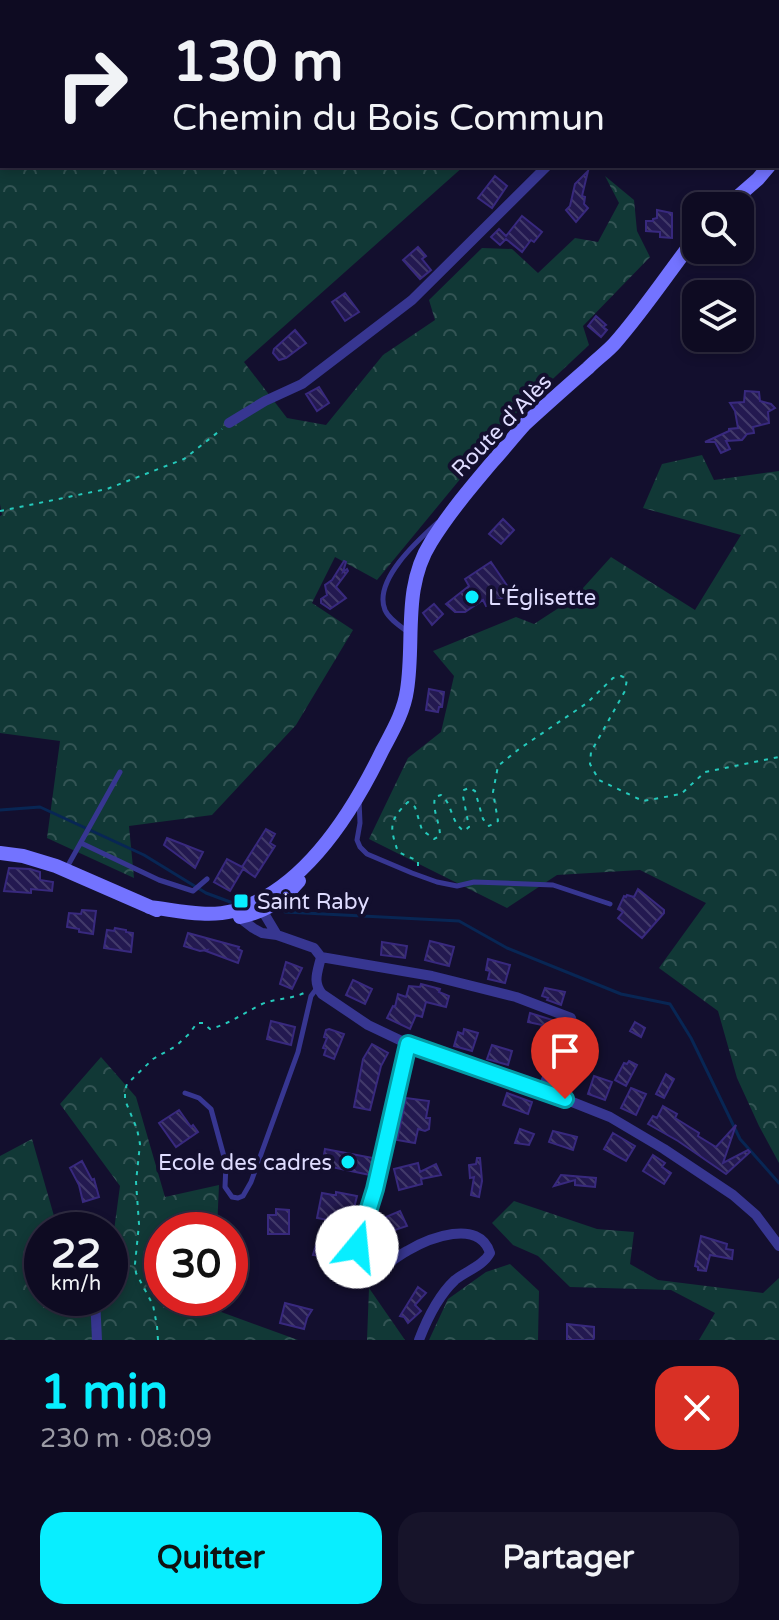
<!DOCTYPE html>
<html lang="fr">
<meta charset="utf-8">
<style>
body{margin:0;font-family:"Varela Round",sans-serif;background:#17142a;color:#f1f3f6;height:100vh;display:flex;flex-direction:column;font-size:30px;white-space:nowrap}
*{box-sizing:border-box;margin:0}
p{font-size:26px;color:#9b9ba5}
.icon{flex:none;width:44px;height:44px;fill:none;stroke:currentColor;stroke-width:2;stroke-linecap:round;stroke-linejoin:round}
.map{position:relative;height:1340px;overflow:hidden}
.panel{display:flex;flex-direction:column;background:#0e0b22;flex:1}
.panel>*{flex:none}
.hud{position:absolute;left:0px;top:0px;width:780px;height:168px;box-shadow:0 4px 12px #0003,0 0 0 2px #2e2b40;background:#0e0b22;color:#f1f3f6;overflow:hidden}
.buttons{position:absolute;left:682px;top:192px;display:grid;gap:16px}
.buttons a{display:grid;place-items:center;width:72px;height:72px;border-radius:16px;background:#0e0b22;box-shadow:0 4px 12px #0003,0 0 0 2px #2e2b40;font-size:40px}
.speed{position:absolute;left:24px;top:1212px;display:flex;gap:16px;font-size:40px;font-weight:700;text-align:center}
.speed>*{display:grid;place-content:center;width:104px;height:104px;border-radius:50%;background:#0e0b22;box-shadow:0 4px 12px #0003,0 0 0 2px #2e2b40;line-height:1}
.speed small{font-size:20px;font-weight:400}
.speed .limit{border:12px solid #d22;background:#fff;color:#111}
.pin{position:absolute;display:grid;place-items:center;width:68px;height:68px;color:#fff;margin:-82px -34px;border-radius:50% 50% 50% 0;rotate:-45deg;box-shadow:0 0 8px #0007}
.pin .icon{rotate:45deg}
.me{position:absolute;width:88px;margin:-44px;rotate:17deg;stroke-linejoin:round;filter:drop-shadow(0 0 6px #0008)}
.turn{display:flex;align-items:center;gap:28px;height:168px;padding:0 40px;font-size:36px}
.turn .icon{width:104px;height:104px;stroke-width:2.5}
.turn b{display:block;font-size:56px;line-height:68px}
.round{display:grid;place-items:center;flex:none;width:84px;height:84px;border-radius:24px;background:#17142a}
.overview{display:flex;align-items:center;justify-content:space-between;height:136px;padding:0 40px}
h1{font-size:48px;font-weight:700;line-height:60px;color:#08eeff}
.cta{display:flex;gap:16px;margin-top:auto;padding:16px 40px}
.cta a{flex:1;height:92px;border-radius:24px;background:#08eeff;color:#111;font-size:32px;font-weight:700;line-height:92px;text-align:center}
.cta a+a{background:#17142a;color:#f1f3f6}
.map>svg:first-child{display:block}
</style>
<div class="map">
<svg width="779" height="1340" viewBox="0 0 779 1340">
<defs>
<pattern id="forest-crowns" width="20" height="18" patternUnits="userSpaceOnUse" patternTransform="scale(2)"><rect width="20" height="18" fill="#113836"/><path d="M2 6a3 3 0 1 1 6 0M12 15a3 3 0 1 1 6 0" fill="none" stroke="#335454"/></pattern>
<pattern id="building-back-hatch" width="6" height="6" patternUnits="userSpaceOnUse" patternTransform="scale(2)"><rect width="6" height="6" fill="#231950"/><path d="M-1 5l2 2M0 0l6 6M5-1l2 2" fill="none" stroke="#423a6a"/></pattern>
</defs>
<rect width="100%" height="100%" fill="#130f2e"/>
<path fill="url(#forest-crowns)" d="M 0,0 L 610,0 L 609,2 L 2,2 L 2,166 L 464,166 L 244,362 L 287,418 L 326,425 L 383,355 L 435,320 L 429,300 L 482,248 L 512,249 L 538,273 L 575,238 L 598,242 L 619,203 L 605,176 L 634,200 L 637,231 L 650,257 L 583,326 L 589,345 L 508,421 L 377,580 L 335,557 L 312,603 L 353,630 L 296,725 L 212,815 L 129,826 L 134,878 L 47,838 L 60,741 L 0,733 L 0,516 L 2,515 L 0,504 Z
M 702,455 L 714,480 L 779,471 L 779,1163 L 759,1126 L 737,1078 L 718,1011 L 659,968 L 706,903 L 640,870 L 557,875 L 507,908 L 369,839 L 408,758 L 441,732 L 454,676 L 433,651 L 516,617 L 534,624 L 574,598 L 611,557 L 695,610 L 741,535 L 643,508 L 662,464 Z
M 101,1057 L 136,1097 L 165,1197 L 219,1185 L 217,1229 L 162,1230 L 162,1298 L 183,1298 L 298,1340 L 0,1340 L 0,1156 L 32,1139 L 58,1230 L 42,1230 L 42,1298 L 110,1298 L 110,1260 L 120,1186 L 60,1104 Z
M 514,1201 L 597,1229 L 634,1232 L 630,1264 L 658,1280 L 763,1293 L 779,1278 L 779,1340 L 699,1340 L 715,1313 L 671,1290 L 570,1287 L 538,1256 L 513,1245 L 492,1223 Z
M 510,1264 L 539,1291 L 538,1340 L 429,1340 L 448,1299 L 486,1272 Z
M 369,1288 L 405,1340 L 367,1340 Z"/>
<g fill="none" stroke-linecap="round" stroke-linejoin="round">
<path stroke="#082654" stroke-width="3" d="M 0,810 L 40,807 L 144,855 L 206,893 L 233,903
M 285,912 L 459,921 L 507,948 L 621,994 L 670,1004 L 691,1038 L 740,1139 L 779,1183"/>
</g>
<path fill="url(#building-back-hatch)" stroke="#38297e" stroke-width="2" d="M 588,171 L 582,196 L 585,197 L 584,204 L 588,208 L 576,222 L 566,210 L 570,206 L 575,184 Z
M 495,176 L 507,186 L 492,208 L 478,198 Z
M 657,210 L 672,213 L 672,238 L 660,237 L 660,232 L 646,231 L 646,221 L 653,221 L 653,219 L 657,218 Z
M 522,216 L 542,232 L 534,242 L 531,240 L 522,252 L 506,239 L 500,245 L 491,237 L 499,229 L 506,236 Z
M 418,247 L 426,256 L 422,259 L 431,270 L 420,279 L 403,260 Z
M 345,293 L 359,312 L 345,321 L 332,302 Z
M 596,316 L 606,325 L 603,327 L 607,330 L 601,337 L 588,326 Z
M 295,330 L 306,343 L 286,358 L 279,360 L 273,353 L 274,349 Z
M 319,387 L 329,403 L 317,411 L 306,394 Z
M 745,391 L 759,392 L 760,401 L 771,404 L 775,408 L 768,412 L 769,423 L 753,427 L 754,433 L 747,434 L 742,440 L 726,441 L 730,449 L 721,453 L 715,442 L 705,442 L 729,431 L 729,429 L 738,428 L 735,411 L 730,403 L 744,402 Z
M 503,519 L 514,530 L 501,544 L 489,534 Z
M 344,561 L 346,562 L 343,572 L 347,569 L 348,571 L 336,587 L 346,598 L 330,609 L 321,603 L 321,599 L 327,595 L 325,585 L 332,580 Z
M 491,562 L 512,593 L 486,606 L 483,600 L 465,612 L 455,612 L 446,604 L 469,586 L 465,579 Z
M 434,604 L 443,614 L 432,625 L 423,613 Z
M 429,689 L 444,692 L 442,707 L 439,707 L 438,712 L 426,710 Z
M 266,829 L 275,834 L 270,843 L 275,846 L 255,877 L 243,869 L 230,891 L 214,882 L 227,859 L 242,867 Z
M 167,838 L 203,852 L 195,868 L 164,845 Z
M 9,868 L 30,869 L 40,872 L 40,880 L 53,882 L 52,891 L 31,889 L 31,893 L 4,891 Z
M 638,889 L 664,910 L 664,913 L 642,938 L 618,918 L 623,912 L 618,909 L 624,896 L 626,897 L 627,895 L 634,897 Z
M 82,910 L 96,911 L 93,934 L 79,932 L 79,929 L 67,927 L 69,913 L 81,914 Z
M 115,928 L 126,930 L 126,932 L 133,933 L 131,952 L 104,948 L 107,930 L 114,931 Z
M 188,933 L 239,947 L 238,949 L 242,951 L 238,963 L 206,951 L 207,950 L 200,951 L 184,946 Z
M 430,941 L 454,947 L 449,966 L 425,960 Z
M 382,942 L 407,946 L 405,958 L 381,955 Z
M 488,959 L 510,965 L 505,983 L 488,979 L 490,971 L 486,970 Z
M 286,962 L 302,968 L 292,989 L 280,984 Z
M 353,980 L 372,989 L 365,1004 L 346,995 Z
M 421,984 L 440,989 L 439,992 L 449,996 L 446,1007 L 426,1002 L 422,1017 L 416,1015 L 410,1029 L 387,1018 L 393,1006 L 395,1007 L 398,994 L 406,997 L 409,986 L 420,987 Z
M 545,988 L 565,992 L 561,1005 L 547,1000 L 548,998 L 542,996 Z
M 530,1013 L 565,1024 L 558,1043 L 538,1040 L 542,1025 L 528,1022 Z
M 271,1021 L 295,1027 L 291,1045 L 267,1039 Z
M 635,1022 L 645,1028 L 641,1037 L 630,1031 Z
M 329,1029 L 344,1034 L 334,1059 L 324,1055 L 326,1049 L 323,1048 L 327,1038 L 324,1037 L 326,1030 Z
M 464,1029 L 478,1033 L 472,1051 L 454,1046 L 458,1032 L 463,1034 Z
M 372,1044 L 388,1053 L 381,1066 L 370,1110 L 354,1107 L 363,1059 Z
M 492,1045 L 512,1051 L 508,1065 L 487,1059 Z
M 629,1061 L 637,1065 L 626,1086 L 615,1080 L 624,1063 L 627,1064 Z
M 562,1066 L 576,1073 L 573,1081 L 558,1076 Z
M 666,1074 L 674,1079 L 664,1098 L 656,1094 Z
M 594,1076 L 612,1082 L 605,1100 L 588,1094 Z
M 631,1088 L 646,1094 L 636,1115 L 621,1108 Z
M 507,1093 L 532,1102 L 528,1114 L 503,1105 Z
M 406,1098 L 429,1101 L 426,1118 L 430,1118 L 429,1129 L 425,1131 L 418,1129 L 415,1143 L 397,1140 Z
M 663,1106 L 677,1114 L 675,1118 L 699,1133 L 698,1136 L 716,1147 L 736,1125 L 723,1163 L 748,1150 L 750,1152 L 726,1174 L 678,1141 L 648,1124 L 653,1116 L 657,1118 Z
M 179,1110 L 191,1127 L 193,1125 L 198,1132 L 176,1147 L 159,1123 Z
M 520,1129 L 534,1134 L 529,1145 L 515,1143 Z
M 553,1131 L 577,1137 L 573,1150 L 549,1142 Z
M 613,1133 L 635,1146 L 626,1161 L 604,1149 Z
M 325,1149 L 373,1158 L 370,1175 L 322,1165 Z
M 653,1155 L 665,1163 L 662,1167 L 671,1173 L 664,1184 L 643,1171 Z
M 477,1158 L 480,1158 L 482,1181 L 479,1197 L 471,1195 L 474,1177 L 470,1178 L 469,1165 L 476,1164 Z
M 82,1161 L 92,1180 L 94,1179 L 99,1197 L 83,1202 L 79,1185 L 70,1168 Z
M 418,1163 L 420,1172 L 436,1164 L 441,1175 L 421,1179 L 422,1184 L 399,1190 L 394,1169 Z
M 561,1175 L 596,1178 L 595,1187 L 575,1185 L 575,1180 L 554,1186 Z
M 336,1192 L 357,1196 L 350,1224 L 317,1218 L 322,1193 L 333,1195 L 336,1195 Z
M 276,1209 L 289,1210 L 289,1234 L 268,1234 L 268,1215 L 276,1215 Z
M 400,1211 L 407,1226 L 386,1233 L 381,1219 Z
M 701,1236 L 727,1244 L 726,1249 L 733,1250 L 732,1259 L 710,1255 L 706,1271 L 698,1270 L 698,1267 L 695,1266 Z
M 316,1245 L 335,1249 L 333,1258 L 313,1255 Z
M 418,1287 L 426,1293 L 415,1305 L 421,1311 L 408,1323 L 404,1317 L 400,1316 Z
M 285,1303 L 312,1310 L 307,1318 L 304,1329 L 280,1323 Z
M 567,1324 L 594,1327 L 594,1338 L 593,1340 L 567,1340 Z"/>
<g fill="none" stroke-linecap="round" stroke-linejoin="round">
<path stroke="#25c9bb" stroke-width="2" stroke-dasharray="4 6" stroke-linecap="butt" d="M 413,2 L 414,0
M 473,2 L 475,0
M 0,511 L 107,489 L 184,459 L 222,429
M 418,866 L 418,861 L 398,852 C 390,828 388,821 408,802 L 415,807 L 422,830 L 434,839 L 440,836 C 440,822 432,811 435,797 L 441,795 C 453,804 450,822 464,831 L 469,827 L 463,796 L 464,790 L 469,788 L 475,791 L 483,819 L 489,826 L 498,821 L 493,792 L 498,766 L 519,749 L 587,703 L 613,678 L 621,676 L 627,679 L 625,691 L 591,752 L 590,764 L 599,780 L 643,801 L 681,794 L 705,772 L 779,757
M 158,1340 L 157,1326 L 153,1305 L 136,1273 L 135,1264 L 139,1224 L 136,1182 L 140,1144 L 137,1129 L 125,1100 L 125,1090 L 127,1084 L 153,1059 L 176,1046 L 189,1034 L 197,1023 L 203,1023 L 210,1029 C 229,1024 244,1013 262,1004 C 276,998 289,1000 304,993"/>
<path stroke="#373691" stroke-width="5" d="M 408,632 C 400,626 389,619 385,610 C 373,581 417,541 437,523
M 359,800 L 360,823 L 357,840 L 360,847 L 367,854 L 412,873 L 437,882 L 457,886 L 474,882 L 553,885 L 610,904
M 81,843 L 159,880 L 193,891 L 207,879
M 66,869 L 120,772
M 185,1093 L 199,1098 L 211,1109 L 226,1164 L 225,1187 L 232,1197 L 238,1198 L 243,1196 L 251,1182 L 298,1052 L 311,996 L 317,988"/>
<path stroke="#373691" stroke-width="10" d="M 646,2 L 647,0
M 778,39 L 779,39
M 229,423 L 265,401 L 302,384 L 412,300 L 547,166
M 262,910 L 277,935
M 240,918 L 253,928 L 262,933 L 277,935 L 314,948 L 321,957 C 318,971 312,982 322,994 L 368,1025 L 408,1044 C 397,1093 388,1142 375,1190 C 369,1210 357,1234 357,1256 C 357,1265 360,1271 369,1274 C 383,1269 394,1258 407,1251 C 429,1238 479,1218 490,1253 C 483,1266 466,1271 455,1280 C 438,1296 427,1319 419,1340
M 321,957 L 432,976 L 516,997 L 571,1018 L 573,1024 L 565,1048 L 555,1057 L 542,1090
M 408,1044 L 542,1090 L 610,1117 L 664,1149 L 733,1195 L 756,1215 L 779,1246
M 95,1298 L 97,1340"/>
<path stroke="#7373ff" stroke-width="14" d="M 725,0 L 725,2
M 778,119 L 779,121
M 778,148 L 779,145
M 727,206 L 758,179 L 769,166
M 0,853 L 23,856 L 56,866 L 157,910
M 149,907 C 176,910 206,918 233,911 C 303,891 352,813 382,751 C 392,732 404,712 407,690 C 415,640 402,588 431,542 C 449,513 471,487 493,461 C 504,449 514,436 525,424 C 546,405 567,386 588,368 C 597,359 607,352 615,343 C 644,310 669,272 696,237
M 240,917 C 266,911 282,901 299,881"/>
</g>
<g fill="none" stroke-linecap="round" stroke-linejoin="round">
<defs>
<path id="route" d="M 357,1247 L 375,1189 L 408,1044 L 565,1099"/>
</defs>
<use href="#route" stroke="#059ba6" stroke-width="20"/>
<use href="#route" stroke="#08eeff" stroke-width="14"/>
</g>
<g fill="#08eeff" stroke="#130f2e" stroke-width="3">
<circle cx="472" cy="597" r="8"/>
<rect x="233" y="893" width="16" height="16" rx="4"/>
<circle cx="348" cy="1162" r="8"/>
</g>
<g text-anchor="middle" stroke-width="8" stroke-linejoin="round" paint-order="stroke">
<g font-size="22" fill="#dfdcff" stroke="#130f2e">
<text transform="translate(501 425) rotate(-46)" y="8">Route d'Alès</text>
</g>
<g font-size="22" fill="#dfdcff" stroke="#130f2e" text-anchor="start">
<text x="488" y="605">L'Églisette</text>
<text x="257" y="909">Saint Raby</text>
<text x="332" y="1170" text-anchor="end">Ecole des cadres</text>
</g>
</g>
</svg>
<div class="buttons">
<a><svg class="icon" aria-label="search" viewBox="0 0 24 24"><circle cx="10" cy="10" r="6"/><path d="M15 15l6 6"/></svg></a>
<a><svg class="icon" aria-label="layers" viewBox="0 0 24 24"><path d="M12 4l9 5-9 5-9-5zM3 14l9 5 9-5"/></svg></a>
</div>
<div class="speed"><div>22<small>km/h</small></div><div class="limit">30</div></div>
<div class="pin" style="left:565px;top:1099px;background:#d93025"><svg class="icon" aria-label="arrive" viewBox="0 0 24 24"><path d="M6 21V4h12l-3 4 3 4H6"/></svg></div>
<svg class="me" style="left:357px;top:1247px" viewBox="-20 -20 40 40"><circle r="19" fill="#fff"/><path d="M0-13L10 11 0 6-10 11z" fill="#08eeff"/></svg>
<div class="hud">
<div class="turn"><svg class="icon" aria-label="right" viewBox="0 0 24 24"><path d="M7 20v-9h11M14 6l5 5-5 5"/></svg><div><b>130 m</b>Chemin du Bois Commun</div></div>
</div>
</div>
<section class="panel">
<div class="overview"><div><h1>1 min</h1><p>230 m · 08:09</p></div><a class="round" style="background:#d93025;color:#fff"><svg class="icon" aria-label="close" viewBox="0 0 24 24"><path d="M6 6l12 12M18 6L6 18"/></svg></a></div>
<div class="cta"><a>Quitter</a><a>Partager</a></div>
</section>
